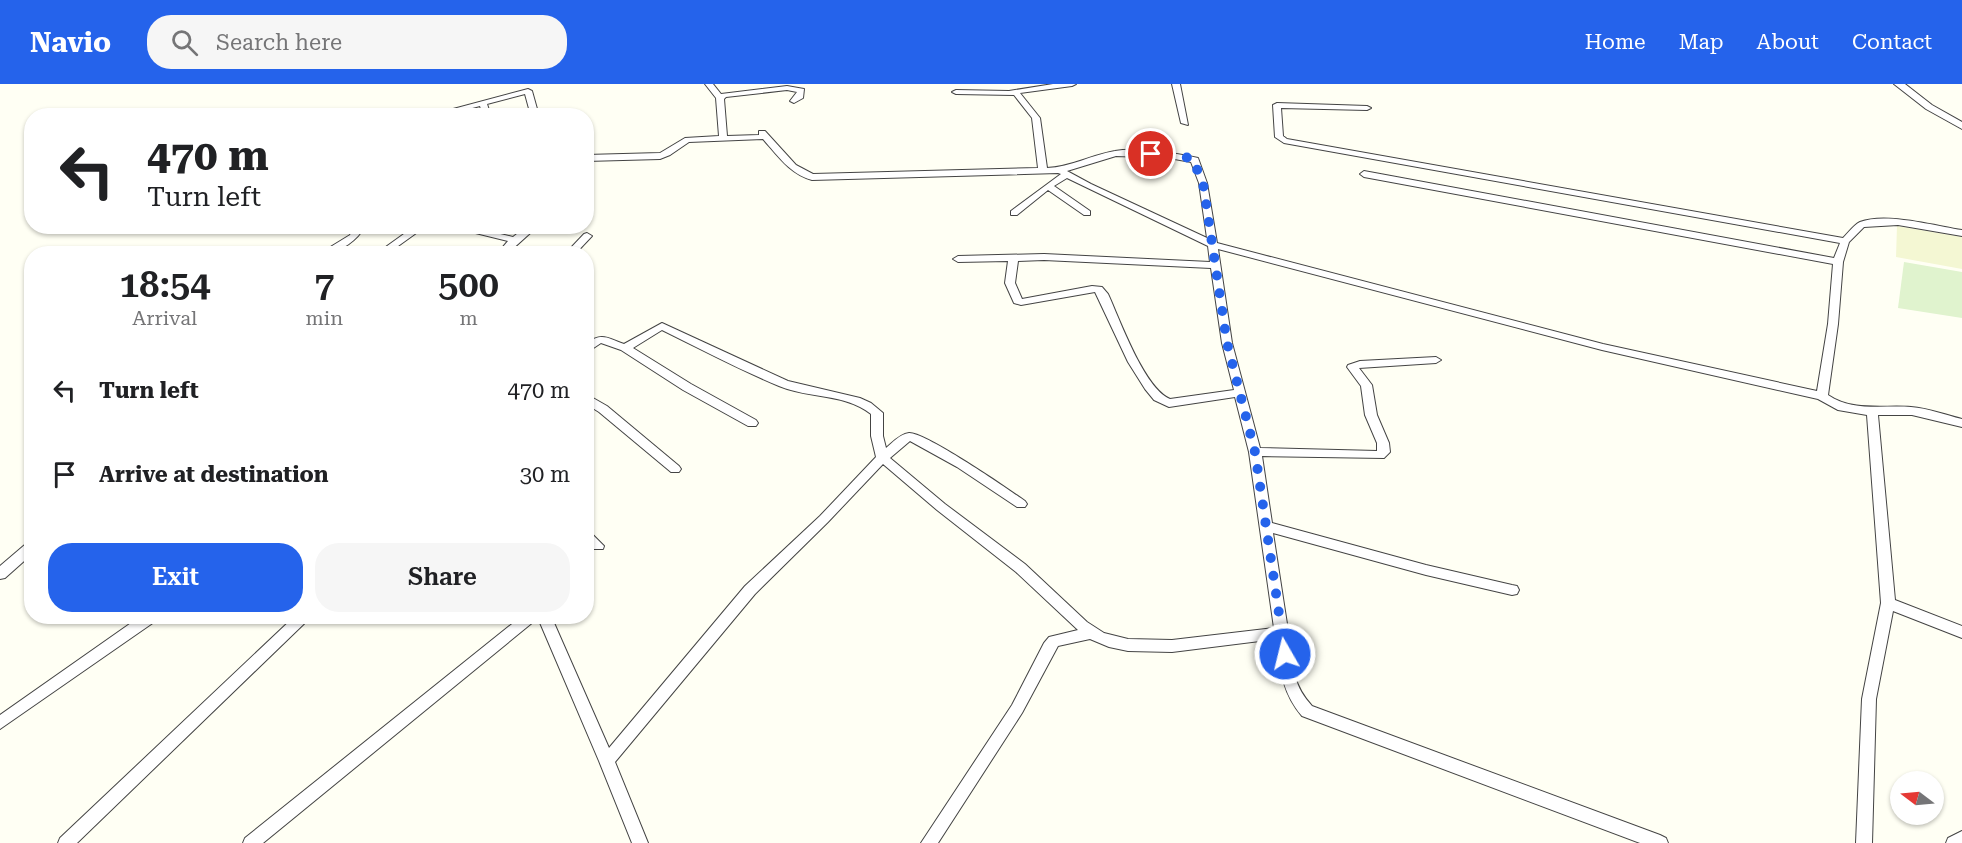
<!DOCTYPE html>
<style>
body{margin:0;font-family:"Roboto Serif",serif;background:#f6f6f6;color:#202124;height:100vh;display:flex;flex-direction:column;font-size:22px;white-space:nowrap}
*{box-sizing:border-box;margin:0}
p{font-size:20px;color:#757577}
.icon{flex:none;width:33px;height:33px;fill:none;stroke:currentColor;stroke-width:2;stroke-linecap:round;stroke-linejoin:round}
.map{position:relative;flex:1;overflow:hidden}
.side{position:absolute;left:24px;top:162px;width:570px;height:378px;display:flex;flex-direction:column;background:#fff;border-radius:24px;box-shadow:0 2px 4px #0004}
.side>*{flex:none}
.hud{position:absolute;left:24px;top:24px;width:570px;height:126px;border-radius:24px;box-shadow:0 2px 4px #0004;background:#fff;color:#202124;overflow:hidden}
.needle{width:39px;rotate:286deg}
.fabs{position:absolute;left:1890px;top:687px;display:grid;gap:12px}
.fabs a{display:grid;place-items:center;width:54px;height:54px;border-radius:50%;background:#fff;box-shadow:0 2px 4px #0004;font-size:30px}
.pin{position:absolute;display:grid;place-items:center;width:51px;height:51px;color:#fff;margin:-26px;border:3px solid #fff;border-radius:50%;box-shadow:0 2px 6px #0007}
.me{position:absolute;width:66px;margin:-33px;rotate:352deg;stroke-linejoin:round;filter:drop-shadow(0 0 4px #0008)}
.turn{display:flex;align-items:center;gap:21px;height:126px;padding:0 24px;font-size:27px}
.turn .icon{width:78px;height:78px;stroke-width:2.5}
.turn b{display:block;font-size:42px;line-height:51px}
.eta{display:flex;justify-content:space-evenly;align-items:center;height:102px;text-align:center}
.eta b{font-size:36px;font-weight:600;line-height:42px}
.primary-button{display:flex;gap:12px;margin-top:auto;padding:12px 24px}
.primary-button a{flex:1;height:69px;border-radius:24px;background:#2563eb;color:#fff;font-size:24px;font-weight:600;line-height:69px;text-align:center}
.primary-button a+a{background:#f6f6f6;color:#202124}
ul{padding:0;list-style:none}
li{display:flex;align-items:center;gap:18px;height:84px;padding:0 24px}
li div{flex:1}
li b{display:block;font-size:22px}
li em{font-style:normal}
header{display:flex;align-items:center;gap:36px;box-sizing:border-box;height:84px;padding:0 30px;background:#2563eb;color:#fff}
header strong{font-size:28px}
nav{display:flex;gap:33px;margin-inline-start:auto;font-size:21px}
.search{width:420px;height:54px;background:#f6f6f6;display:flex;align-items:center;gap:15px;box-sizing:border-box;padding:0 21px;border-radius:24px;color:#757577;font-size:22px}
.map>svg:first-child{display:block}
</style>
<header>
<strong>Navio</strong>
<div class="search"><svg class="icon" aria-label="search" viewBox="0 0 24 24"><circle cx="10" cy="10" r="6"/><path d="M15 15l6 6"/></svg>Search here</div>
<nav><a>Home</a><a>Map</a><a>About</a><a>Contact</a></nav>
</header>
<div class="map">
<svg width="1962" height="759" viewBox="0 0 1962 759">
<rect width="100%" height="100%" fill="#fffff4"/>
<path fill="#f4f7d3" d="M 1897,142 L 1962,153 L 1962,185 L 1896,173 Z"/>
<path fill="#e0f3ce" d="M 1904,178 L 1962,188 L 1962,234 L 1898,224 Z"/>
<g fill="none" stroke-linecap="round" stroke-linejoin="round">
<defs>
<path id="minor" d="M 705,0 L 713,0 L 721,10 L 787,2 L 804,5 L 803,14 L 794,19 L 790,17 L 797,8 L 787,6 L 726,13 L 724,15 L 727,52 L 759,51 L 759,47 L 765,47 L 796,81 L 813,90 L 1038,84 L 1032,34 L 1014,11 L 956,10 L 952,8 L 956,6 L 1009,7 L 1053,0 L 1076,0 L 1072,2 L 1020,9 L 1040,34 L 1047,84 C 1071,83 1091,71 1115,67 C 1136,63 1177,69 1198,74 L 1207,99 L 1217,159 L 1603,260 L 1817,307 L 1828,240 L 1833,180 L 1364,93 L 1360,90 L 1364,87 L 1834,174 L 1840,159 L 1284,59 L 1275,53 L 1273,21 L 1277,19 L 1367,22 L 1371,24 L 1367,26 L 1281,24 L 1283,52 L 1287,55 L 1843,154 C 1848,149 1854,141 1860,138 C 1886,128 1935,142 1962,146 L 1962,152 L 1898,141 L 1864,143 L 1849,158 L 1843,178 L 1838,240 L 1828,311 C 1853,328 1882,321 1911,323 C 1928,324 1945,331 1962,335 L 1962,343 L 1912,331 L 1878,331 L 1895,516 L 1962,542 L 1962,554 L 1893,527 L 1876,615 L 1872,759 L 1856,759 L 1862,615 L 1881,519 L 1867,331 L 1838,326 L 1818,315 L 1602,266 L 1218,165 L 1232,259 L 1260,364 L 1377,367 L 1377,359 L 1365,331 L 1361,302 L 1347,283 L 1348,281 L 1360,277 L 1436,273 L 1441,276 L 1436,279 L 1359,284 L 1372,301 L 1377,331 L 1389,359 L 1390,368 L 1384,374 L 1262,372 L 1272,439 L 1426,481 L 1512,501 L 1517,502 L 1519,506 L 1517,510 L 1512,511 L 1426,491 L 1273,449 L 1295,592 C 1298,604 1304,613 1312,622 L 1660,751 L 1666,754 L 1668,759 L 1640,759 L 1302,632 C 1282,609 1280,584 1276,555 L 1172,568 L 1128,567 L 1109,563 L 1090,555 L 1058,562 L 1022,629 L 938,759 L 921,759 L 1012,621 L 1044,559 L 1049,553 L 1078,546 L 1016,488 L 937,426 L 883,380 L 828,438 L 755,510 L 615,678 L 648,759 L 632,759 L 599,677 L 538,534 L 263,759 L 243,759 L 245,754 L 522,532 L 551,532 L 609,664 L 745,502 L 820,432 L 876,373 L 871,352 L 871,330 C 844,309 810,315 779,302 C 740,286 701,265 662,246 L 633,264 L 691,300 L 756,336 L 758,339 L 756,342 L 748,342 L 683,306 L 621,266 L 601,259 L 586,269 L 586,260 C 602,248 607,254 624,260 L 662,239 L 788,297 L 860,314 L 871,319 L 883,329 L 883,352 L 886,364 C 892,359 900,350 909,349 C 925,348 1008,405 1025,417 L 1027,420 L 1025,423 L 1017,423 L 957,383 L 910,357 L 890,374 L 945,420 L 1025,480 L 1087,538 L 1104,549 L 1128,555 L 1172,556 L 1274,544 L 1249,368 L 1235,313 L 1169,323 L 1154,316 L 1145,305 L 1128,278 L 1095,208 L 1021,221 L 1014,219 L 1005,199 L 1008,177 L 958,178 L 953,175 L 958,172 L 1044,170 L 1210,178 L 1208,162 L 1067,94 L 1054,102 L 1090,127 L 1090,131 L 1084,131 L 1048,106 L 1017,131 L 1011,131 L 1011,127 L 1061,90 L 1058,89 L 812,96 C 790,90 778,72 763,55 L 689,58 L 670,71 L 660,75 L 586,77 L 586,71 L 660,69 L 685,54 L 719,52 L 716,14 ZM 1116,72 L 1169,74 L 1191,78 L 1199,99 L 1207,154 L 1091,100 L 1067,87 ZM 1044,176 L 1211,184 L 1222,259 L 1234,306 L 1170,315 C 1144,304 1120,236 1108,210 L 1102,203 L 1092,202 L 1022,215 L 1015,199 L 1018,177 Z
M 1172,0 L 1180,0 L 1188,41 L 1181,39 Z
M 528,5 L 532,7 L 539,32 L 531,32 L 525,10 L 487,20 L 491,32 L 483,32 L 480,22 L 442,32 L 427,32 Z
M 349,142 L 358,142 L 362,147 C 352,161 335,170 319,170 L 350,151 L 352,147 Z
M 415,142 L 426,142 L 387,170 L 376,170 Z
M 447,142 L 466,142 L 513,153 L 527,142 L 538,142 L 507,170 L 497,170 L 508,157 Z
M 587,149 L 592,152 L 575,170 L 565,170 L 584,150 Z
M 586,310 L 607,322 L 679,382 L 681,385 L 679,388 L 671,388 L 599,328 L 586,320 Z
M 586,447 L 591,449 L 604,462 L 603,465 L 593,465 L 586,460 Z
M 32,457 L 32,470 L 5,494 L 0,495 L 0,482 L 27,459 Z
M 141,532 L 159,532 L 157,536 L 0,645 L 0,631 Z
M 295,532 L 312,532 L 77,759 L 58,759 L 60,754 Z
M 1962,747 L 1962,759 L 1946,759 L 1948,754 Z"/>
<path id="tertiary" d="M 1894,0 L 1905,0 L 1932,21 L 1962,38 L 1962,45 L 1926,25 Z"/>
</defs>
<use href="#minor" stroke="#444" stroke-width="2"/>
<use href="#tertiary" stroke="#444" stroke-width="2"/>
<use href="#minor" fill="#fff" fill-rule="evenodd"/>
<use href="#tertiary" fill="#fff" fill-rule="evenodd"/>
</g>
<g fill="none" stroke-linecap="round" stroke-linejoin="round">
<path stroke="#2563eb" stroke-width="10" stroke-dasharray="0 18" d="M 1151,70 L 1192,74 L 1203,99 L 1227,259 L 1255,368 L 1285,570"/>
</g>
</svg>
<div class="fabs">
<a><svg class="needle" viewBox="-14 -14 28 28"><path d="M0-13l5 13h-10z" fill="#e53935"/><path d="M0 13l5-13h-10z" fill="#757577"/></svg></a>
</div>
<div class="pin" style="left:1151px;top:70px;background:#d93025"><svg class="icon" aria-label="arrive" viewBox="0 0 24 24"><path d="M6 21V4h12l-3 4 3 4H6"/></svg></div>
<svg class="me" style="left:1285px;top:570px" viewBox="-20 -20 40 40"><circle r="17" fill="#2563eb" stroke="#fff" stroke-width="3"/><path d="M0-11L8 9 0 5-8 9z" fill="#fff"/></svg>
<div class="hud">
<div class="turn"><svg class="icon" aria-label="left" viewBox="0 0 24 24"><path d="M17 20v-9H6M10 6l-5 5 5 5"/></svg><div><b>470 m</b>Turn left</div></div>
</div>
<section class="side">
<div class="eta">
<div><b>18:54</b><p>Arrival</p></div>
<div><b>7</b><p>min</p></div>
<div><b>500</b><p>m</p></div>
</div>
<ul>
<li><svg class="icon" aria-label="left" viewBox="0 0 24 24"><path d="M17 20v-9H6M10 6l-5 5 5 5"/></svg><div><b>Turn left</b></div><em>470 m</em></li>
<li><svg class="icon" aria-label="arrive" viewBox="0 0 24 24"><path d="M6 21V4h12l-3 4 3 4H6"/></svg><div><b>Arrive at destination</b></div><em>30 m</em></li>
</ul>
<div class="primary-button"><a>Exit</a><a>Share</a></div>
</section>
</div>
